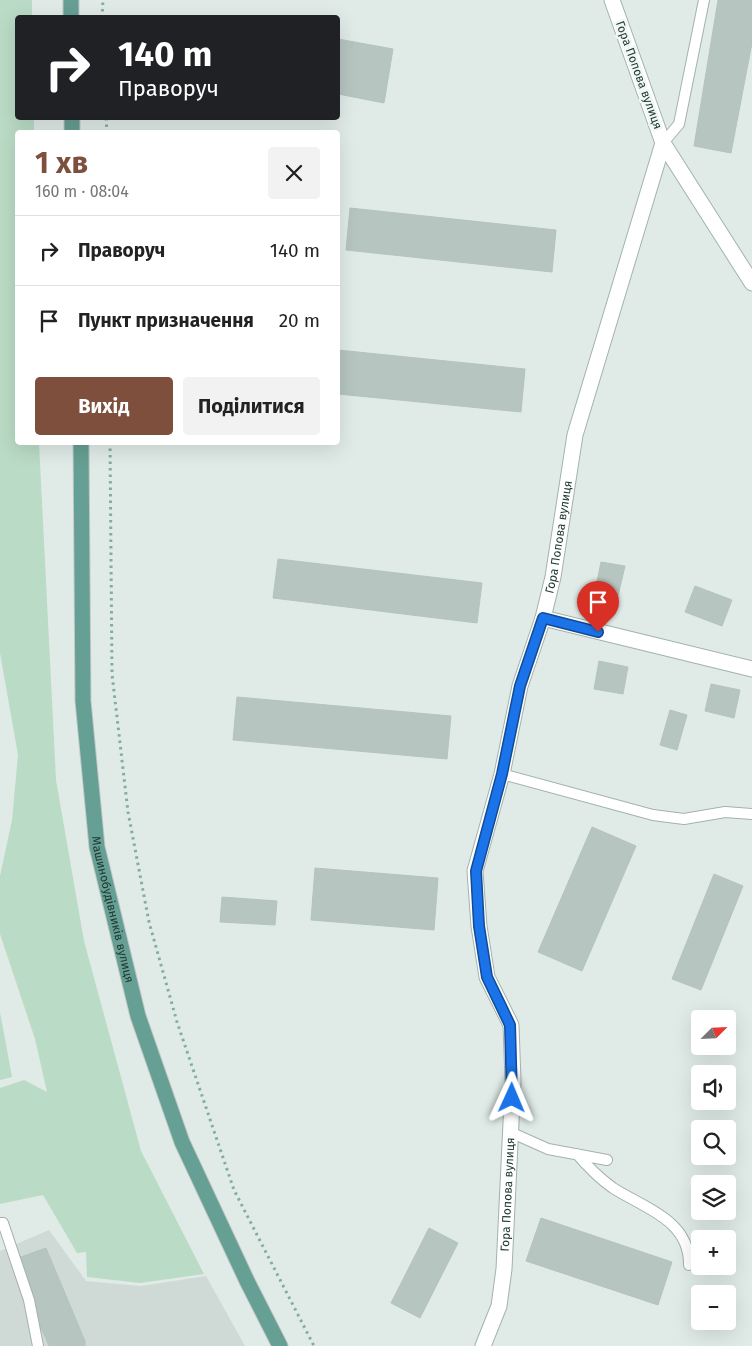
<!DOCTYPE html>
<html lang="uk">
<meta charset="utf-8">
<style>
body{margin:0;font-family:"Fira Sans",sans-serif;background:#f2f2f2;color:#222;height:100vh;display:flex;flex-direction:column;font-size:19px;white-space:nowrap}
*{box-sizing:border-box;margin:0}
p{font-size:16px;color:#767676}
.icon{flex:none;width:28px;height:28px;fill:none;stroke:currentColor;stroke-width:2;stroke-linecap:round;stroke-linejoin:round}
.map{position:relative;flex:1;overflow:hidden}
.sheet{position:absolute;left:15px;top:130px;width:325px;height:315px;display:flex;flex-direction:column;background:#fff;border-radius:5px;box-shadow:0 5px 20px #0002}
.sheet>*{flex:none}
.guide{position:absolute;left:15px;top:15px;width:325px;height:105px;border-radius:5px;box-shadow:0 5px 20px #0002;background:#202124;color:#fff;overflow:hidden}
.needle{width:32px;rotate:66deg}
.fabs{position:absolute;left:691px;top:1010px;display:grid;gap:10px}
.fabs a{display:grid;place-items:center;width:45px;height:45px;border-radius:5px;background:#fff;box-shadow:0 5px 20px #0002;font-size:25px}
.pin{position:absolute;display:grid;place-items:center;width:42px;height:42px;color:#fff;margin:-51px -21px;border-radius:50% 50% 50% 0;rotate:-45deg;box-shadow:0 0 5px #0007}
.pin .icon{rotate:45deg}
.me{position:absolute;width:55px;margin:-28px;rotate:1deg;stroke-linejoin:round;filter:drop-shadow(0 0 4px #0008)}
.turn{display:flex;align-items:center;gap:18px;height:105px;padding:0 20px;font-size:22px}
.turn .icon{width:65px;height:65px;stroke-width:2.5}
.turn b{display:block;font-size:35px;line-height:42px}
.round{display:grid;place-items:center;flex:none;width:52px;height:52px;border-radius:5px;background:#f2f2f2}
.overview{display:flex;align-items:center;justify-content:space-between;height:85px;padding:0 20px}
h1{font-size:30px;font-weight:700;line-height:38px;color:#7d4f3c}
.action{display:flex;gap:10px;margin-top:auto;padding:10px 20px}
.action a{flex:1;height:58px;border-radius:5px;background:#7d4f3c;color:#fff;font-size:20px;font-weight:700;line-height:58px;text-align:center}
.action a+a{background:#f2f2f2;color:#222}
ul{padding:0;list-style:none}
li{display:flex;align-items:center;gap:15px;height:70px;padding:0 20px;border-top:1px solid #e0e0e0}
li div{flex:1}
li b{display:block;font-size:19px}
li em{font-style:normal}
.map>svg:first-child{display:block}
</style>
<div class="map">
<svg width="752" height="1346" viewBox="0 0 752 1346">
<rect width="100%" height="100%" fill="#e0ebe7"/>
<path fill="#cfdad6" d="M 49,1230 L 86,1281 L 141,1286 L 206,1276 L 245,1346 L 0,1346 L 0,1251 Z"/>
<path fill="#badbc5" d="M 0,0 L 32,0 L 32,17 L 18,18 L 18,118 L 34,118 L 34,132 L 18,132 L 18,442 L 39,443 L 56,780 L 84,941 L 141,1151 L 204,1274 L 140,1283 L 87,1277 L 86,1252 L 77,1253 L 43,1195 L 0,1204 L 0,1088 L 24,1080 L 47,1092 L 35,1039 L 0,934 L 0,876 L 12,820 L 18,755 L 0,653 Z
M 0,1012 L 12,1077 L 0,1080 Z"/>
<path fill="#b6c5c0" stroke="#b3c4be" d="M 718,0 L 752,0 L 752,43 L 731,153 L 694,146 Z
M 338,39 L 393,49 L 384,103 L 338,94 Z
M 350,208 L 556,230 L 552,272 L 346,250 Z
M 338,350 L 525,369 L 521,412 L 338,394 Z
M 278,559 L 482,583 L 477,623 L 273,598 Z
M 601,562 L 625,566 L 617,600 L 594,596 Z
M 695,586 L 732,600 L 722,626 L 685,612 Z
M 599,661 L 628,667 L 623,694 L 594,689 Z
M 711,684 L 740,690 L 734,718 L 705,711 Z
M 237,697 L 451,716 L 447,759 L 233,740 Z
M 670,710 L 687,715 L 677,750 L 660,745 Z
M 592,827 L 636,846 L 582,971 L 538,952 Z
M 315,868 L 438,878 L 434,930 L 311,920 Z
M 714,874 L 743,886 L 701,990 L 672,979 Z
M 222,897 L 277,901 L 275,925 L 220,922 Z
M 541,1218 L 672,1262 L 658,1305 L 526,1261 Z
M 429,1228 L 458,1243 L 420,1318 L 391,1303 Z
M 46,1248 L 85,1341 L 85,1346 L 49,1346 L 29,1300 L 18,1258 Z"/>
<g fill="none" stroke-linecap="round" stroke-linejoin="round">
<defs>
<path id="service" d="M 663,143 L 679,124 L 704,0
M 502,774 L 653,815 L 684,819 L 725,812 L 752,814
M 510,1132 L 548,1149 L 607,1160
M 577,1154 C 588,1167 599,1178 613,1188 C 644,1208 690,1220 689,1265
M 0,1223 L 3,1223 L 29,1300 L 38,1346"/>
<g id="minor">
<path d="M 663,143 L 752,283"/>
<path d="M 543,618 L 752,669"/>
<path id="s1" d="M 483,1346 L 499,1306 L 504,1269 L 513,1081 L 511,1025 L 487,977 L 479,926 L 475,871 L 502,774 L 520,686 L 543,618 L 553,577 L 575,435 L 663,143 L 612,0"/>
</g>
<g id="primary">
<path d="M 71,18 L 71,0"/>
<path d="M 72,118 L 72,132"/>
<path id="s2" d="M 81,442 L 83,701 L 97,847 L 138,1016 L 182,1142 L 247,1281 L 280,1346"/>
</g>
</defs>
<use href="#service" stroke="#a3b2ae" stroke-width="12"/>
<use href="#minor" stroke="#a3b2ae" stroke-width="17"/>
<use href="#primary" stroke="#c1c8c6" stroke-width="17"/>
<path stroke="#82ada2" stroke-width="3" stroke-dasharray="2.5 4" stroke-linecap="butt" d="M 102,18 L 103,0
M 106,118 L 107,132
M 110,442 L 112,674 L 128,812 L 149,922 L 177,1022 L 234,1190 L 314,1346"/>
<use href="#service" stroke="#fff" stroke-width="10"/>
<use href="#minor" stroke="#fff" stroke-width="15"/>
<use href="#primary" stroke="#669f93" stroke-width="15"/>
</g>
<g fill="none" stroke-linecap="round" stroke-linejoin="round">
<defs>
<path id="route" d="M 512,1098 L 510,1025 L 487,977 L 479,926 L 476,871 L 502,774 L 520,686 L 543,618 L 598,632"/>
</defs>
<use href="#route" stroke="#114b97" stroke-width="12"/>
<use href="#route" stroke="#1a73e8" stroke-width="9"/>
</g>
<g text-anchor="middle" stroke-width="5" stroke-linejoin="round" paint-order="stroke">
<g font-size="12" fill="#213a35" stroke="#f1f7f4">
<text transform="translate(639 75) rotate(70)" y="4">Гора Попова вулиця</text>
<text dy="4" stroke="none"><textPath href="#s1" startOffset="830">Гора Попова вулиця</textPath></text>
<text dy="4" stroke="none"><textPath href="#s2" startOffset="470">Машинобудівників вулиця</textPath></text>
<text dy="4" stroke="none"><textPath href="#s1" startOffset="155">Гора Попова вулиця</textPath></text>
</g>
</g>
</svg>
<div class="fabs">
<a><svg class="needle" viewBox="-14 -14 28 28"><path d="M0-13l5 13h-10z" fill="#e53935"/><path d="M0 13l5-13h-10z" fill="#767676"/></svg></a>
<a><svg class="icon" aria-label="sound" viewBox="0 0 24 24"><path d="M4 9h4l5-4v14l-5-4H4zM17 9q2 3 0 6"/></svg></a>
<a><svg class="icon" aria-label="search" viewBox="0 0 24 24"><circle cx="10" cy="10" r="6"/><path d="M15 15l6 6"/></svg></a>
<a><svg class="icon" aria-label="layers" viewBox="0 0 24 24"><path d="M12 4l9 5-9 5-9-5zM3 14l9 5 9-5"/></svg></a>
<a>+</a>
<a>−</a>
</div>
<div class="pin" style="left:598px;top:632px;background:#d93025"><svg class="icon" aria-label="arrive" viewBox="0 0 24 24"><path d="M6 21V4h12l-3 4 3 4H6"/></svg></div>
<svg class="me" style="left:512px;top:1098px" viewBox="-20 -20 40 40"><path d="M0-17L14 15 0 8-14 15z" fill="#1a73e8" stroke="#fff" stroke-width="4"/></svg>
<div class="guide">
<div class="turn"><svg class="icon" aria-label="right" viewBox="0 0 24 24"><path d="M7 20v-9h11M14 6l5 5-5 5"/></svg><div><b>140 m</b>Праворуч</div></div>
</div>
<section class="sheet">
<div class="overview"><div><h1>1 хв</h1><p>160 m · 08:04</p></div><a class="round"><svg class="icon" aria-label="close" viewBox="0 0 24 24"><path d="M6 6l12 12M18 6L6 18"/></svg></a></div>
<ul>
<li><svg class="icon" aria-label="right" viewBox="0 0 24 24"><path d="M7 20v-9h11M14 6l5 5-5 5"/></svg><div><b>Праворуч</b></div><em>140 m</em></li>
<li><svg class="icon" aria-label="arrive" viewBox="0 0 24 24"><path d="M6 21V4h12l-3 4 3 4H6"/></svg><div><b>Пункт призначення</b></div><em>20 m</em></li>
</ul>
<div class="action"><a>Вихід</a><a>Поділитися</a></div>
</section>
</div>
